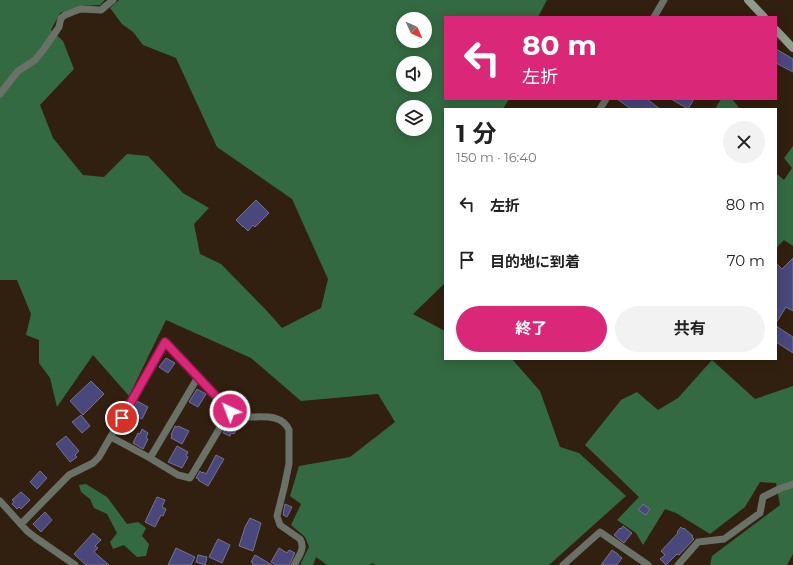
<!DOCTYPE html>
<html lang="ja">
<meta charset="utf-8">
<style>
body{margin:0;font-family:Montserrat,"Noto Sans JP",sans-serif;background:#f2f2f2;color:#222;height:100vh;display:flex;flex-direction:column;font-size:15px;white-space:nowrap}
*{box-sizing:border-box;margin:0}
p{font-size:13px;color:#767676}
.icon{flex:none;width:22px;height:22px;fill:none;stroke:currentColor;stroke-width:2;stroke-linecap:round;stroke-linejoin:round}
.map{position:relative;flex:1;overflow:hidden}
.sheet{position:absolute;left:444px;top:108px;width:333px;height:252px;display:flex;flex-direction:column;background:#fff;border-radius:0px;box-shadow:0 2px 10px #0003}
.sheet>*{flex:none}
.hud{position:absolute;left:444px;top:16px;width:333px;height:84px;border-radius:0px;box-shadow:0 2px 10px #0003;background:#db2777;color:#fff;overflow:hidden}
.needle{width:26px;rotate:135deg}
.buttons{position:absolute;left:396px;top:12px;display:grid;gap:8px}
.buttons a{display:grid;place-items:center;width:36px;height:36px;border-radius:50%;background:#fff;box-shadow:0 2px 10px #0003;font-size:20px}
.pin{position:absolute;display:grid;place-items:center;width:34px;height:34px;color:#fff;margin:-17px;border:2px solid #fff;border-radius:50%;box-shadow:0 1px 4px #0007}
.me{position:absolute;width:44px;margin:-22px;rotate:317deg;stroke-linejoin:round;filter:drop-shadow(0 0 3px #0008)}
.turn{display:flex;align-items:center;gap:14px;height:84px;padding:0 12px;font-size:18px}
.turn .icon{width:52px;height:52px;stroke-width:2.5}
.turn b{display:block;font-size:28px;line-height:34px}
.round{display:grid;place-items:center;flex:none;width:42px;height:42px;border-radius:21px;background:#f2f2f2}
.overview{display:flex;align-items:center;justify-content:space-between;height:68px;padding:0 12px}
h1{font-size:24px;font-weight:700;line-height:30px}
.action{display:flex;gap:8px;margin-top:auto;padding:8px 12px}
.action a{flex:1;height:46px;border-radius:24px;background:#db2777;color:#fff;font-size:16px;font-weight:700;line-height:46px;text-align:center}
.action a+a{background:#f2f2f2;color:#222}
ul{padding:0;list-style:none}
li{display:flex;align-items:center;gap:12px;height:56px;padding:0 12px}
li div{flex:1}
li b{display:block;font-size:15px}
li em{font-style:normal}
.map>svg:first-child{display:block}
</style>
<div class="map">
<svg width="793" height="565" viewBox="0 0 793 565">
<rect width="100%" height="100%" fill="#31200f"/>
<path fill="#336a41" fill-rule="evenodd" d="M 0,0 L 105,0 L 100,5 L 79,6 L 60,13 L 51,30 L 63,41 L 74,69 L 40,105 L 53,138 L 83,175 L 104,177 L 127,154 L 148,156 L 183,193 L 209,208 L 194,224 L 200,254 L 221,264 L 267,311 L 282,328 L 321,308 L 328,279 L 292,199 L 217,147 L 176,58 L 143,45 L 133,32 L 122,24 L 110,8 L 119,0 L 547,0 L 538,17 L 445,17 L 445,99 L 509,99 L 503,109 L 445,109 L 445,283 L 413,314 L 445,331 L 445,359 L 512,359 L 540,391 L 560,447 L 579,453 L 626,496 L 549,565 L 375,565 L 373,563 L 369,565 L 327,565 L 316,557 L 313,565 L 300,565 L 309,547 L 305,537 L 291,525 L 301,504 L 290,496 L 299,466 L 350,457 L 395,422 L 378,394 L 301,401 L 251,358 L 166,320 L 129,396 L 93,355 L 57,407 L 50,378 L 39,363 L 39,340 L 26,335 L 31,314 L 17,280 L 0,280 ZM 403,19 L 425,19 L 425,41 L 403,41 ZM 403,63 L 425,63 L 425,85 L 403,85 ZM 403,107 L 425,107 L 425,129 L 403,129 Z
M 721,99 L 732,99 L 740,109 L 715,109 Z
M 793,146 L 793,246 L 784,240 L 776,248 L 776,173 L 784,180 L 792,168 L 784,158 Z
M 712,360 L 755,399 L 793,386 L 793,554 L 787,565 L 710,565 L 712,556 L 780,505 L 776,483 L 760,482 L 745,507 L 710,534 L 676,513 L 665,509 L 643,545 L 636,533 L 617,520 L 639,497 L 585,445 L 621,400 L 637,392 L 658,410 L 678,398 Z
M 86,484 L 107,497 L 127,524 L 138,522 L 146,528 L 142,536 L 149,544 L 146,556 L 137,557 L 124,545 L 113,549 L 110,542 L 117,533 L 107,514 L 94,508 L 90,499 L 81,492 L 79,485 Z"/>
<path fill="#4a477d" stroke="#73738d" d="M 776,49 L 793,59 L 793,72 L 776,63 Z
M 617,99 L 647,99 L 660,109 L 631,109 Z
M 671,99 L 694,99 L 688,109 Z
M 256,200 L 269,213 L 255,227 L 253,225 L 248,231 L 243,226 L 243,227 L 236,220 Z
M 793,258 L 793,311 L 786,307 L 776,323 L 776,263 L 782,269 Z
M 776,326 L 793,337 L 793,353 L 776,342 Z
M 166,358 L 175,363 L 168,373 L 159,367 Z
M 91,381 L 104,394 L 83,415 L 70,401 Z
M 197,389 L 206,394 L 198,407 L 189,402 Z
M 137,401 L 148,407 L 142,419 L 131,414 Z
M 81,415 L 90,426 L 82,433 L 72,422 Z
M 230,420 L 237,424 L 235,426 L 238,427 L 234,434 L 231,433 L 230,436 L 223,433 Z
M 175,426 L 177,427 L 178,426 L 189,431 L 182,444 L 171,438 L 172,436 L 171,435 Z
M 142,429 L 148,433 L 146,438 L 148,439 L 143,449 L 133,443 L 138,433 L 140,434 Z
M 66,436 L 79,451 L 75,455 L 77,457 L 70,462 L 56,444 Z
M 177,446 L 188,452 L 186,456 L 188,457 L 182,468 L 168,462 Z
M 216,455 L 224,459 L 208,486 L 198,480 L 199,479 L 196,478 L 200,471 L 202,473 L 203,472 L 206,474 Z
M 40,471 L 47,478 L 37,489 L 30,482 Z
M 21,492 L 30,500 L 21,509 L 19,507 L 17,509 L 12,504 L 14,501 L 12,500 Z
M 157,497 L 165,500 L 162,507 L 166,509 L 163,516 L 161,515 L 155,527 L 145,522 Z
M 285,504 L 292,507 L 287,517 L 283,515 Z
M 643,504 L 650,509 L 646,515 L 638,510 Z
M 45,512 L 52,520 L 41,532 L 33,524 Z
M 250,518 L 261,523 L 253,551 L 239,546 L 245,527 Z
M 623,526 L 632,533 L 624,543 L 614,535 L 620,528 L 621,529 Z
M 681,527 L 683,529 L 684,528 L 693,536 L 692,537 L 694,539 L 679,555 L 677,554 L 666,565 L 660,559 L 665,555 L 661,551 L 678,533 L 677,532 Z
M 93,533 L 101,540 L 95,546 L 98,548 L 94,552 L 109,565 L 86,565 L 74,554 Z
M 218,539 L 230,545 L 222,563 L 209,557 Z
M 176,548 L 195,557 L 191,565 L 168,565 Z
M 279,548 L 287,553 L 289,550 L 295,553 L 289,565 L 276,565 L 271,562 Z
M 612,550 L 618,554 L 618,555 L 622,558 L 617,565 L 601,565 Z
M 198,555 L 207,557 L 205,565 L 196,562 Z
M 255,555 L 272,565 L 252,565 L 253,563 L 251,562 Z"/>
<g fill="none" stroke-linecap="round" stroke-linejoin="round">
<path stroke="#6a7166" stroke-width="7" d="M 654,17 L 664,0
M 0,94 L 18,71 L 35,60 L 44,49 L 59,27 L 61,18 L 65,15 L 80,9 L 101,10 L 113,0
M 600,109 L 606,99
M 249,417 C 264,417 282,414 289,430 L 289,464 L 284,488 L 277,516 L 280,525 L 300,539 C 306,548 298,557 294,565
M 150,458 L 198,377
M 0,501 L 27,531 L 36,538 L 75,565
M 21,524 L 69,475 L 93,463 L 99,457 L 165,342 L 230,411 L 190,478 L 178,475 L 150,458 L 111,437
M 563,565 L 600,532 L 648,565
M 678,565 L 698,542 L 724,539 L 760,513 L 763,497 L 779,489 L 793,484"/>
<path stroke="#919c8c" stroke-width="8" d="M 748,0 L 764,17
M 776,30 L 793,48"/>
</g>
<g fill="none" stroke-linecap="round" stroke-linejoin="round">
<defs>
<path id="route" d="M 122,418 L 165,342 L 230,411"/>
</defs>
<use href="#route" stroke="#8e194d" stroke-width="10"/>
<use href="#route" stroke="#db2777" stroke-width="7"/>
</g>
</svg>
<div class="buttons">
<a><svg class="needle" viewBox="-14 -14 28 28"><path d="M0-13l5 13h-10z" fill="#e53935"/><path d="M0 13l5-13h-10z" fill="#767676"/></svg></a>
<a><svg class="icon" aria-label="sound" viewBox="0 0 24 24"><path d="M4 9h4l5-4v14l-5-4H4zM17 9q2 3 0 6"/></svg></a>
<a><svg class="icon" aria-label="layers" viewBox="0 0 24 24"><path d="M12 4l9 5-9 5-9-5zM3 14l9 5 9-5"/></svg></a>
</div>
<div class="pin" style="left:122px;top:418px;background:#d93025"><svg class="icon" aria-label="arrive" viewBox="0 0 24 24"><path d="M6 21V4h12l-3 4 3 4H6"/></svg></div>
<svg class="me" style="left:230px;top:411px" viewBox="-20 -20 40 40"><circle r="17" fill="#db2777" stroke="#fff" stroke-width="3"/><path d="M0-11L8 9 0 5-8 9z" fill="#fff"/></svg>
<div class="hud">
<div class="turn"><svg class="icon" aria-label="left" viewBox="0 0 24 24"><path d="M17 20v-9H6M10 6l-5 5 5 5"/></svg><div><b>80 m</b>左折</div></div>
</div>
<section class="sheet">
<div class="overview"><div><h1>1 分</h1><p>150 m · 16:40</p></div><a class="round"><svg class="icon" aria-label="close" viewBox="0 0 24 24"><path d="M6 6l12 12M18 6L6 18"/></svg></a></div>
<ul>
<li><svg class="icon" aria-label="left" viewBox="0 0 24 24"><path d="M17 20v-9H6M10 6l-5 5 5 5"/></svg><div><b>左折</b></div><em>80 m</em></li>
<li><svg class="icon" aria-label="arrive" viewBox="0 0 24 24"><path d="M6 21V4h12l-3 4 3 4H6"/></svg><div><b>目的地に到着</b></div><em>70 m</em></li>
</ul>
<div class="action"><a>終了</a><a>共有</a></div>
</section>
</div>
